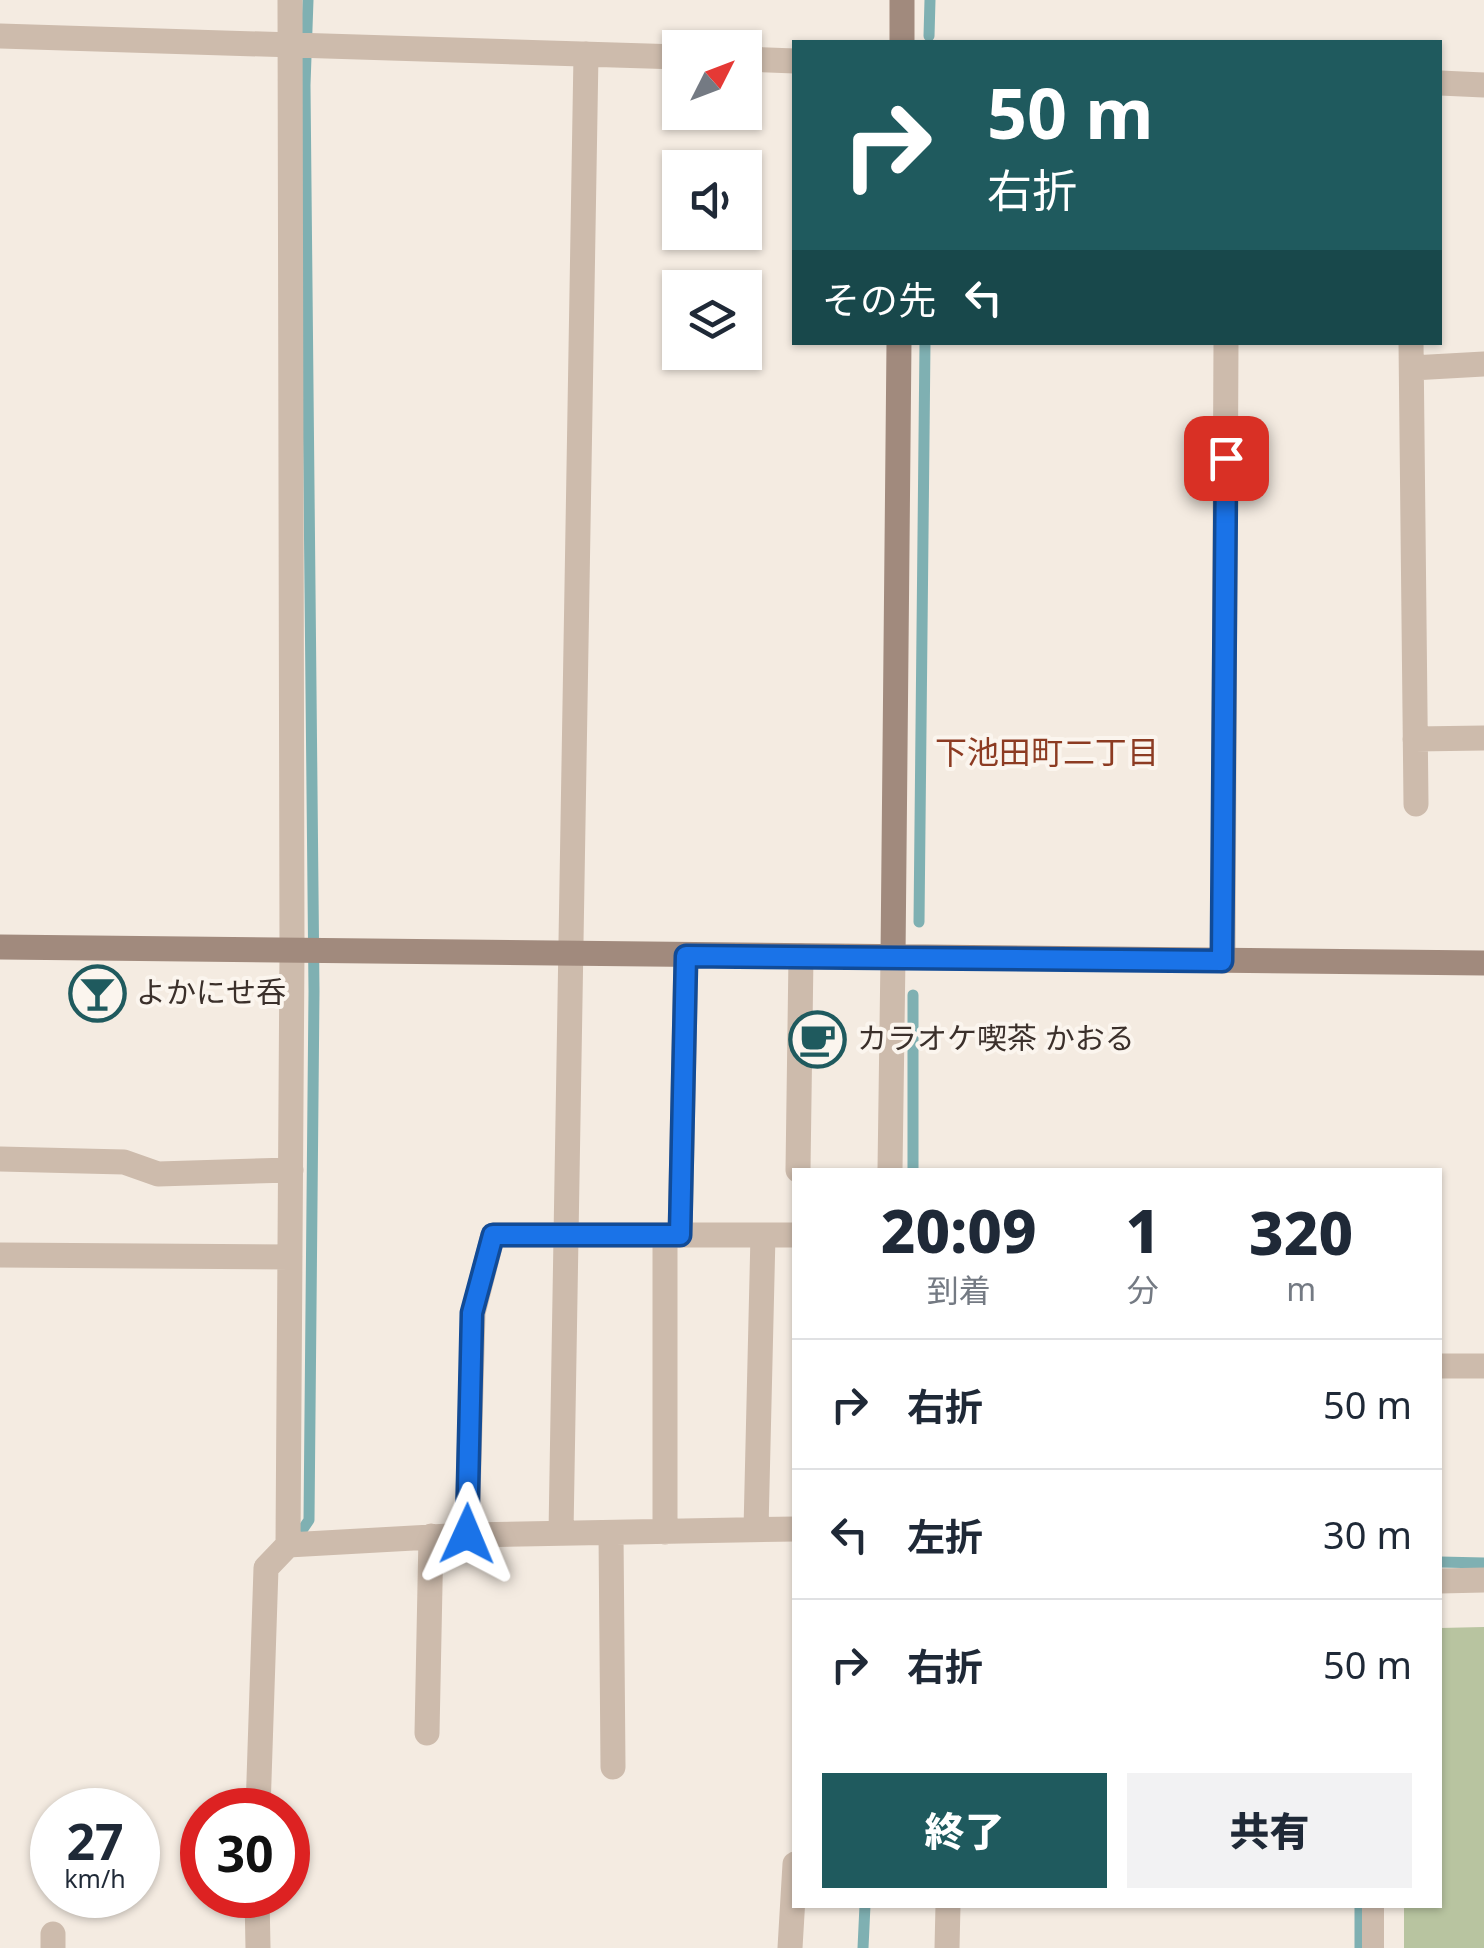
<!DOCTYPE html>
<html lang="ja">
<meta charset="utf-8">
<style>
body{margin:0;font-family:"Noto Sans","Noto Sans JP",sans-serif;background:#f2f2f3;color:#1f2937;height:100vh;display:flex;flex-direction:column;font-size:38px;white-space:nowrap}
*{box-sizing:border-box;margin:0}
p{font-size:32px;color:#747a83}
.icon{flex:none;width:55px;height:55px;fill:none;stroke:currentColor;stroke-width:2;stroke-linecap:round;stroke-linejoin:round}
.map{position:relative;flex:1;overflow:hidden}
.details{position:absolute;left:792px;top:1168px;width:650px;height:740px;display:flex;flex-direction:column;background:#fff;border-radius:0px;box-shadow:0 2px 8px #0004}
.details>*{flex:none}
.hud{position:absolute;left:792px;top:40px;width:650px;height:305px;border-radius:0px;box-shadow:0 2px 8px #0004;background:#1f5a5e;color:#fff;overflow:hidden}
.needle{width:65px;rotate:48deg}
.fabs{position:absolute;left:662px;top:30px;display:grid;gap:20px}
.fabs a{display:grid;place-items:center;width:100px;height:100px;border-radius:0px;background:#fff;box-shadow:0 2px 8px #0004;font-size:50px}
.speed{position:absolute;left:30px;top:1788px;display:flex;gap:20px;font-size:50px;font-weight:700;text-align:center}
.speed>*{display:grid;place-content:center;width:130px;height:130px;border-radius:50%;background:#fff;box-shadow:0 2px 8px #0004;line-height:1}
.speed small{font-size:25px;font-weight:400}
.speed .limit{border:15px solid #d22;background:#fff;color:#111}
.pin{position:absolute;display:grid;place-items:center;width:85px;height:85px;color:#fff;margin:-42px;border-radius:20px;box-shadow:0 5px 15px #0006}
.me{position:absolute;width:110px;margin:-55px;rotate:1deg;stroke-linejoin:round;filter:drop-shadow(0 0 8px #0008)}
.turn{display:flex;align-items:center;gap:35px;height:210px;padding:0 30px;font-size:45px}
.turn .icon{width:130px;height:130px;stroke-width:2.5}
.turn b{display:block;font-size:70px;line-height:85px}
.then{display:flex;align-items:center;height:95px;padding:0 30px;background:#0003;gap:20px;font-size:38px}
.eta{display:flex;justify-content:space-evenly;align-items:center;height:170px;text-align:center}
.eta b{font-size:60px;font-weight:800;line-height:70px}
.primary-button{display:flex;gap:20px;margin-top:auto;padding:20px 30px}
.primary-button a{flex:1;height:115px;border-radius:0px;background:#1f5a5e;color:#fff;font-size:40px;font-weight:800;line-height:115px;text-align:center}
.primary-button a+a{background:#f2f2f3;color:#1f2937}
ul{padding:0;list-style:none}
li{display:flex;align-items:center;gap:30px;height:130px;padding:0 30px;border-top:2px solid #e0e1e3}
li div{flex:1}
li b{display:block;font-size:38px}
li em{font-style:normal}
.map>svg:first-child{display:block}
</style>
<div class="map">
<svg width="1484" height="1948" viewBox="0 0 1484 1948">
<rect width="100%" height="100%" fill="#f4ebe1"/>
<path fill="#b8c4a0" d="M 1484,1627 L 1484,1948 L 1404,1948 L 1404,1905 L 1440,1905 L 1440,1628 Z"/>
<g fill="none" stroke-linecap="round" stroke-linejoin="round">
<path stroke="#7fb0b2" stroke-width="11" d="M 929,36 L 930,0
M 919,922 L 925,342
M 913,995 L 913,1170
M 294,1542 L 309,1520 L 314,991 L 305,85 L 308,0
M 1440,1562 L 1484,1563
M 1360,1905 L 1360,1948
M 863,1948 L 865,1905"/>
<path stroke="#cdbbac" stroke-width="22" d="M 1373,1948 L 1373,1905"/>
<path stroke="#cdbbac" stroke-width="25" d="M 0,36 L 680,57
M 745,59 L 795,61
M 1440,83 L 1484,85
M 1411,342 L 1416,804
M 1412,368 L 1484,364
M 1415,739 L 1484,738
M 1223,961 L 1226,342
M 0,1159 L 124,1162 L 158,1174 L 291,1170
M 798,1170 L 801,956
M 890,1170 L 893,957
M 665,1235 L 665,1532
M 680,1235 L 686,956
M 0,1255 L 290,1257
M 1440,1366 L 1484,1366
M 756,1529 L 763,1235
M 561,1533 L 586,54
M 611,1533 L 613,1767
M 467,1535 L 473,1313 L 493,1235 L 795,1235
M 288,1545 L 292,951 L 290,0
M 1440,1581 L 1484,1580
M 427,1733 L 431,1536
M 258,1810 L 266,1568 L 288,1545 L 467,1535 L 795,1529
M 257,1895 L 258,1948
M 53,1948 L 53,1934
M 790,1948 L 795,1864
M 947,1948 L 948,1905"/>
<path stroke="#a18a7d" stroke-width="25" d="M 902,42 L 902,0
M 0,947 L 1484,963
M 893,957 L 899,342"/>
</g>
<g fill="none" stroke-linecap="round" stroke-linejoin="round">
<defs>
<path id="route" d="M 467,1534 L 472,1313 L 493,1235 L 680,1235 L 686,956 L 1222,961 L 1226,458"/>
</defs>
<use href="#route" stroke="#114b97" stroke-width="25"/>
<use href="#route" stroke="#1a73e8" stroke-width="18"/>
</g>
<defs>
<symbol id="bar-ring" viewBox="-11 -11 22 22"><circle r="9.5" fill="#fbf5ee" stroke="#1f5a5e" stroke-width="1.5"/><path d="M-6-5H6L.8 .8V4.5H3.5V6h-7V4.5H-.8V.8Z" fill="#1f5a5e"/></symbol>
<symbol id="cafe-ring" viewBox="-11 -11 22 22"><circle r="9.5" fill="#fbf5ee" stroke="#1f5a5e" stroke-width="1.5"/><path d="M-5.5-4.5H6V0H3Q3 3.5 0 3.5H-2.5Q-5.5 3.5-5.5 0ZM3-3.2v2h1.7v-2ZM-6 4.5H4V6H-6Z" fill="#1f5a5e"/></symbol>
</defs>
<g fill-rule="evenodd">
<use href="#bar-ring" x="66" y="962" width="63" height="63"/>
<use href="#cafe-ring" x="786" y="1008" width="63" height="63"/>
</g>
<g text-anchor="middle" stroke-width="8" stroke-linejoin="round" paint-order="stroke">
<g font-size="30" fill="#3b302b" stroke="#fbf5ee" text-anchor="start">
<text x="136" y="1003">よかにせ呑</text>
<text x="857" y="1049">カラオケ喫茶 かおる</text>
</g>
<g font-size="32" fill="#8c3b22" stroke="#fbf5ee">
<text x="1047" y="764">下池田町二丁目</text>
</g>
</g>
</svg>
<div class="fabs">
<a><svg class="needle" viewBox="-14 -14 28 28"><path d="M0-13l5 13h-10z" fill="#e53935"/><path d="M0 13l5-13h-10z" fill="#747a83"/></svg></a>
<a><svg class="icon" aria-label="sound" viewBox="0 0 24 24"><path d="M4 9h4l5-4v14l-5-4H4zM17 9q2 3 0 6"/></svg></a>
<a><svg class="icon" aria-label="layers" viewBox="0 0 24 24"><path d="M12 4l9 5-9 5-9-5zM3 14l9 5 9-5"/></svg></a>
</div>
<div class="speed"><div>27<small>km/h</small></div><div class="limit">30</div></div>
<div class="pin" style="left:1226px;top:458px;background:#d93025"><svg class="icon" aria-label="arrive" viewBox="0 0 24 24"><path d="M6 21V4h12l-3 4 3 4H6"/></svg></div>
<svg class="me" style="left:467px;top:1534px" viewBox="-20 -20 40 40"><path d="M0-17L14 15 0 8-14 15z" fill="#1a73e8" stroke="#fff" stroke-width="4"/></svg>
<div class="hud">
<div class="turn"><svg class="icon" aria-label="right" viewBox="0 0 24 24"><path d="M7 20v-9h11M14 6l5 5-5 5"/></svg><div><b>50 m</b>右折</div></div>
<div class="then">その先<svg class="icon" aria-label="left" viewBox="0 0 24 24"><path d="M17 20v-9H6M10 6l-5 5 5 5"/></svg></div>
</div>
<section class="details">
<div class="eta">
<div><b>20:09</b><p>到着</p></div>
<div><b>1</b><p>分</p></div>
<div><b>320</b><p>m</p></div>
</div>
<ul>
<li><svg class="icon" aria-label="right" viewBox="0 0 24 24"><path d="M7 20v-9h11M14 6l5 5-5 5"/></svg><div><b>右折</b></div><em>50 m</em></li>
<li><svg class="icon" aria-label="left" viewBox="0 0 24 24"><path d="M17 20v-9H6M10 6l-5 5 5 5"/></svg><div><b>左折</b></div><em>30 m</em></li>
<li><svg class="icon" aria-label="right" viewBox="0 0 24 24"><path d="M7 20v-9h11M14 6l5 5-5 5"/></svg><div><b>右折</b></div><em>50 m</em></li>
</ul>
<div class="primary-button"><a>終了</a><a>共有</a></div>
</section>
</div>
